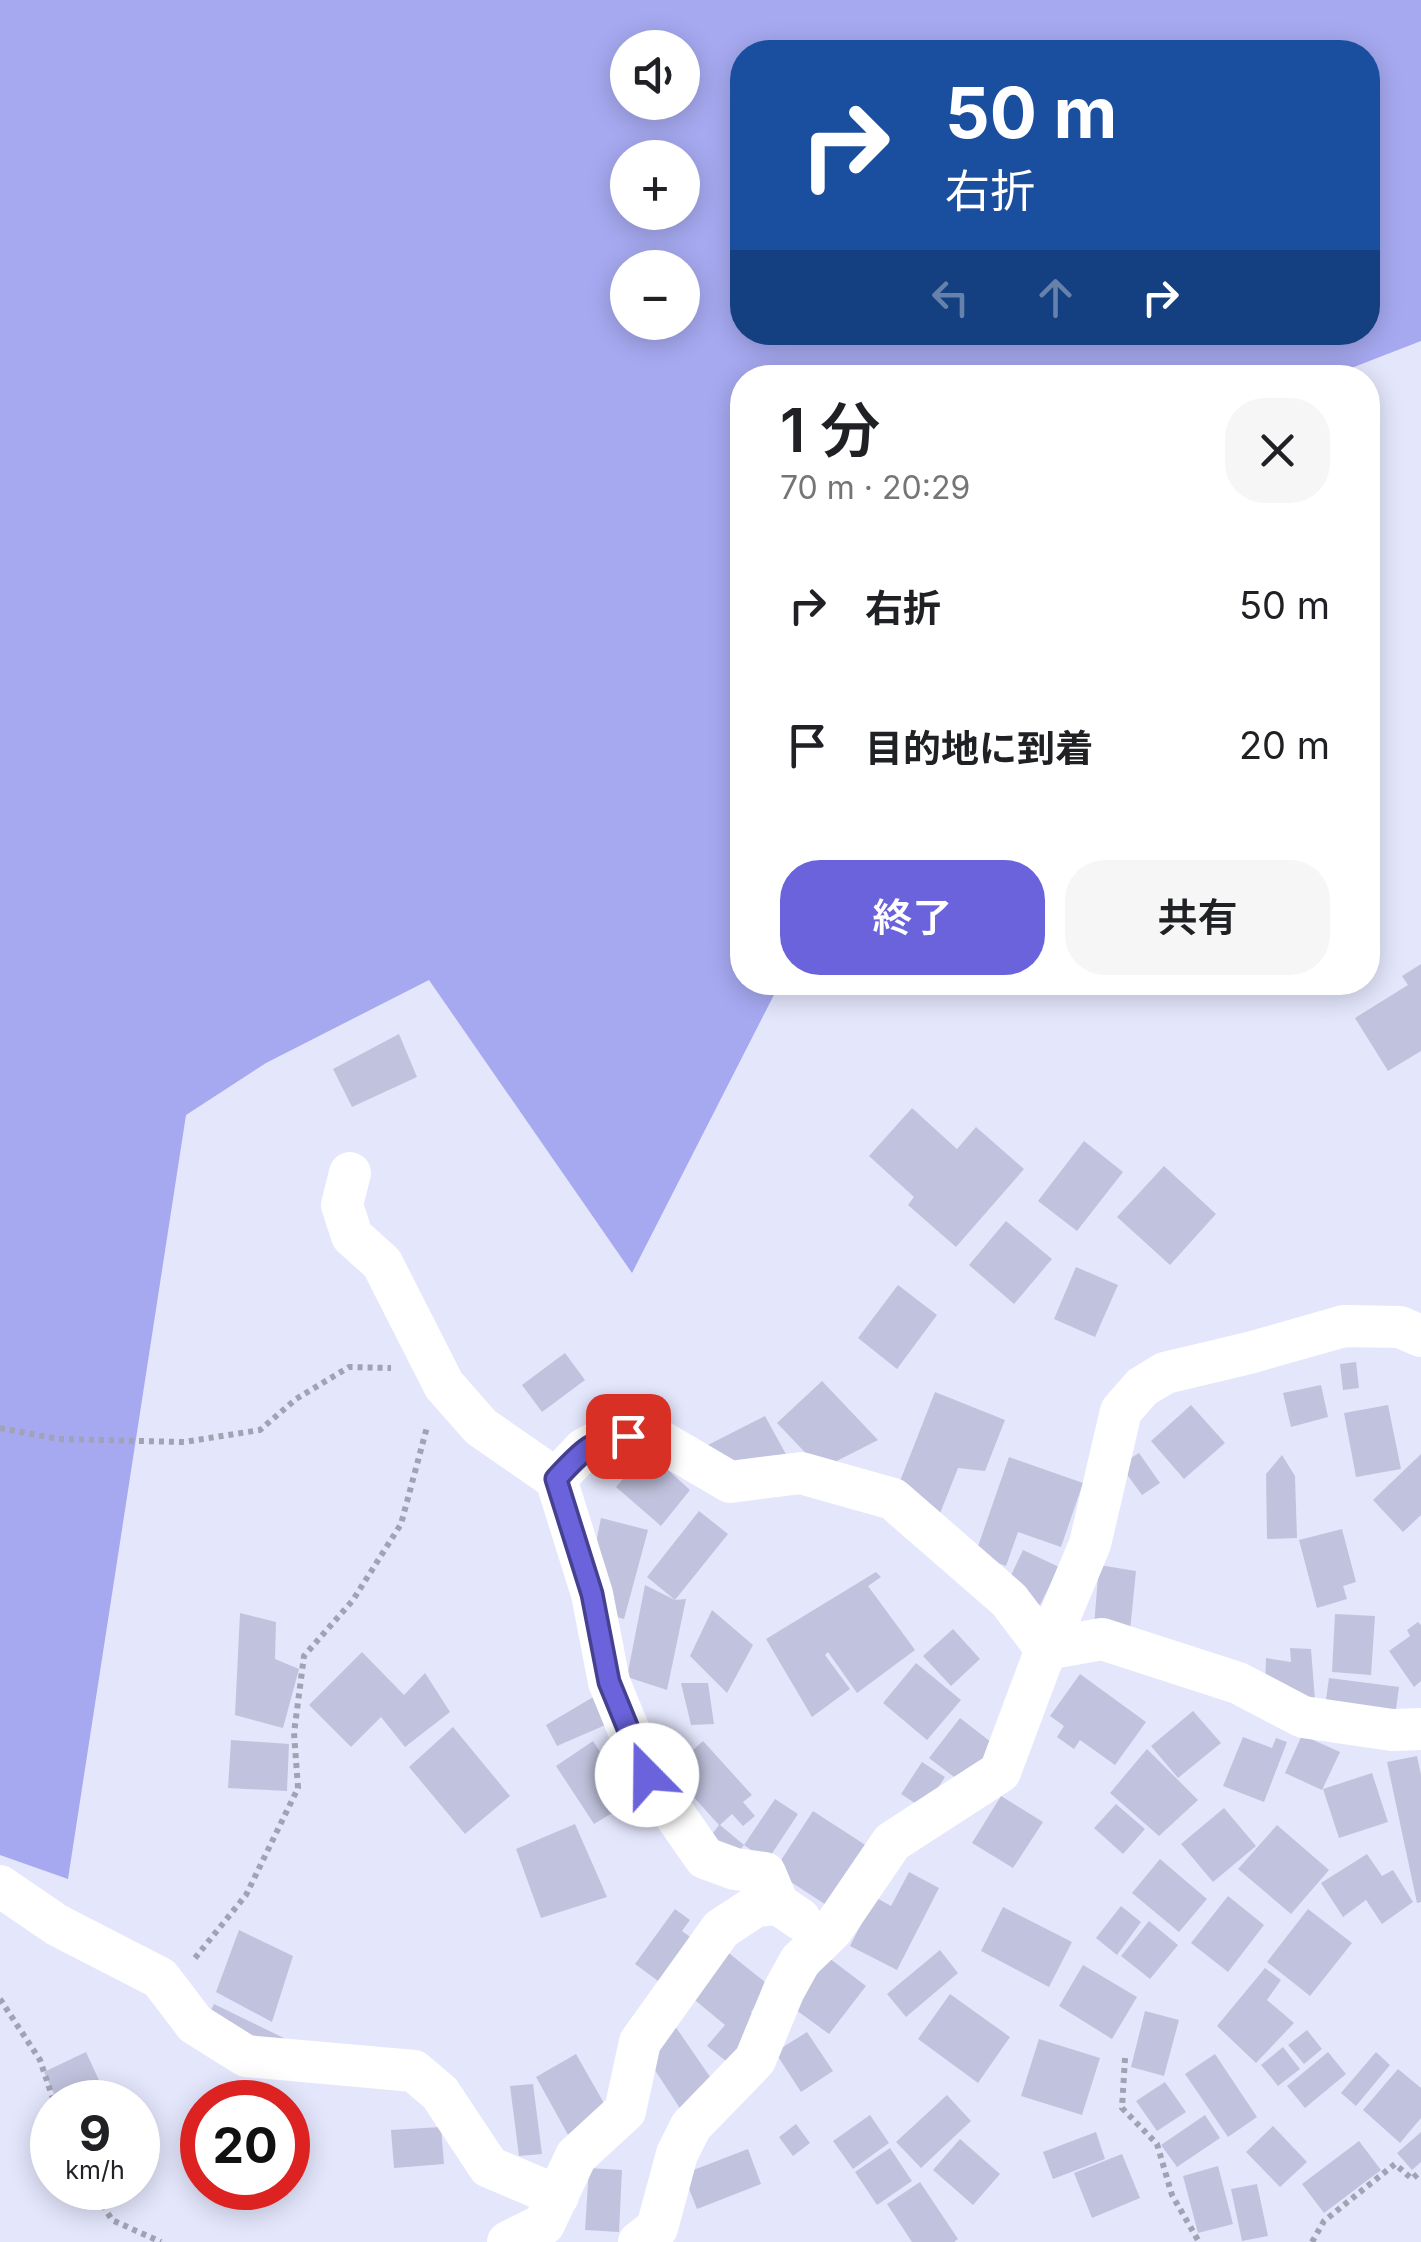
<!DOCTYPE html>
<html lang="ja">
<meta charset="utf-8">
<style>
body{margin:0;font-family:Inter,"Noto Sans JP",sans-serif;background:#f6f6f6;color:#202124;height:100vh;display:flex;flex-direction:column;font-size:38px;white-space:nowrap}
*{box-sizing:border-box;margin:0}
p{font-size:32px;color:#757577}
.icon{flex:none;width:55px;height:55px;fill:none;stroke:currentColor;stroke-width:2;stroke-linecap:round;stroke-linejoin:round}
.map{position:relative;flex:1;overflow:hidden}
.panel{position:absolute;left:730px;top:365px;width:650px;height:630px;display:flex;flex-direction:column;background:#fff;border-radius:40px;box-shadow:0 5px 25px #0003}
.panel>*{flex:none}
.banner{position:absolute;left:730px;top:40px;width:650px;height:305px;border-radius:40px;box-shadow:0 5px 25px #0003;background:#1a4fa0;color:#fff;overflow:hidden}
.buttons{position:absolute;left:610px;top:30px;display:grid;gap:20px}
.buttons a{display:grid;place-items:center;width:90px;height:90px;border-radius:50%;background:#fff;box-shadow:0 5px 25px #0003;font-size:50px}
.speed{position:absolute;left:30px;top:2080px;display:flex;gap:20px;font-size:50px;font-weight:700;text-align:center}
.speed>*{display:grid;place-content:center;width:130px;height:130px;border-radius:50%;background:#fff;box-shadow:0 5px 25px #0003;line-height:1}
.speed small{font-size:25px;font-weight:400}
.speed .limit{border:15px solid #d22;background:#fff;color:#111}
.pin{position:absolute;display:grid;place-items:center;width:85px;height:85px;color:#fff;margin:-42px;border-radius:20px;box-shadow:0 5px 15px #0006}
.me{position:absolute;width:110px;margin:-55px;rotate:338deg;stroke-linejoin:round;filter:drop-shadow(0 0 8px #0008)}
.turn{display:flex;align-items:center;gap:35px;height:210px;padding:0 50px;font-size:45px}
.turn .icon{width:130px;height:130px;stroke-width:2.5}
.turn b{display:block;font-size:70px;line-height:85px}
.lanes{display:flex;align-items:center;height:95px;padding:0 50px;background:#0003;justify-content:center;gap:50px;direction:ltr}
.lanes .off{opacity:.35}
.round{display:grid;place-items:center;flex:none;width:105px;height:105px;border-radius:40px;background:#f6f6f6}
.summary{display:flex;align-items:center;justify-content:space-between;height:170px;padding:0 50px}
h1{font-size:60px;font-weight:600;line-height:75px}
.primary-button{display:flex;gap:20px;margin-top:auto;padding:20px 50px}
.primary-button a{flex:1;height:115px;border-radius:40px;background:#6a63dc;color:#fff;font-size:40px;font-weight:600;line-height:115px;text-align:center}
.primary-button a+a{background:#f6f6f6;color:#202124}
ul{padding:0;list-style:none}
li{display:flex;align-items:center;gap:30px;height:140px;padding:0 50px}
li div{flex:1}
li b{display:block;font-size:38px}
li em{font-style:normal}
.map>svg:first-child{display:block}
</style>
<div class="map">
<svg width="1421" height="2242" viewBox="0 0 1421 2242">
<rect width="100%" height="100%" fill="#e4e6fc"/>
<path fill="#a6a9f0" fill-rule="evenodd" d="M 0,0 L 1421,0 L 1421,341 L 1328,377 L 742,378 L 742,982 L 780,983 L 632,1273 L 429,980 L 266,1063 L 186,1115 L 68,1879 L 0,1855 ZM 628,48 L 682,48 L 682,102 L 628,102 ZM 742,52 L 1368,52 L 1368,332 L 742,332 ZM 628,158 L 682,158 L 682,212 L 628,212 ZM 628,268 L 682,268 L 682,322 L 628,322 Z"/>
<path fill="#c1c3de" d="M 1421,964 L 1421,1051 L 1388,1071 L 1355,1018 L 1408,985 L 1402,976 Z
M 399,1034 L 417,1077 L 352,1107 L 333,1069 Z
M 912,1108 L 957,1149 L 976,1127 L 1024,1169 L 956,1247 L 908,1205 L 914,1197 L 869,1156 Z
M 1084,1141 L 1123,1172 L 1077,1231 L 1038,1201 Z
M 1164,1166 L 1216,1214 L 1170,1265 L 1117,1217 Z
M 1006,1221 L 1052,1259 L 1014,1304 L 969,1265 Z
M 1076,1267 L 1118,1285 L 1095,1337 L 1054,1319 Z
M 898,1285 L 937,1315 L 897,1369 L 858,1338 Z
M 565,1353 L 585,1380 L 542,1412 L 522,1385 Z
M 1356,1362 L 1359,1388 L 1343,1390 L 1340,1364 Z
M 822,1381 L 878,1440 L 821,1469 L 777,1423 Z
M 1321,1385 L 1328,1417 L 1291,1427 L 1283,1393 Z
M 935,1392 L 1005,1420 L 985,1471 L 958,1468 L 939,1516 L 893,1499 Z
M 1191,1405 L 1225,1443 L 1184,1479 L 1151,1441 Z
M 1388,1405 L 1401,1469 L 1356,1477 L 1344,1413 Z
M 765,1416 L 788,1458 L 722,1483 L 702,1448 Z
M 647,1451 L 690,1490 L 661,1526 L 616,1487 Z
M 1139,1453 L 1160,1483 L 1142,1495 L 1120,1465 Z
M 1421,1454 L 1421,1515 L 1403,1532 L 1373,1500 Z
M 1282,1455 L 1295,1476 L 1297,1538 L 1267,1539 L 1266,1474 Z
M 1009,1457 L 1083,1483 L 1061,1547 L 1018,1532 L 1006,1566 L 975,1555 Z
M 699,1511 L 728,1534 L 675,1600 L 647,1577 Z
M 601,1518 L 648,1530 L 624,1619 L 583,1608 Z
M 1342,1529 L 1356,1582 L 1343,1586 L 1347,1599 L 1317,1608 L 1299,1540 Z
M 1023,1550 L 1059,1567 L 1040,1605 L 1005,1588 Z
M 1099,1565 L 1136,1571 L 1130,1631 L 1094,1626 Z
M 876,1572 L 881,1577 L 868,1586 L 915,1650 L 857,1693 L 828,1652 L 825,1655 L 850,1689 L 812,1717 L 766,1639 Z
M 645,1585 L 675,1600 L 686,1599 L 667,1690 L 627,1677 Z
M 712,1610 L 753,1645 L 727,1693 L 690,1656 Z
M 240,1613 L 276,1622 L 275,1659 L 299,1669 L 283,1728 L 235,1715 Z
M 1335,1614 L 1375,1616 L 1371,1675 L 1332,1672 Z
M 1418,1622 L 1421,1625 L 1421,1681 L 1414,1687 L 1389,1651 L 1410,1636 L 1407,1630 Z
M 953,1629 L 980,1659 L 951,1686 L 923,1656 Z
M 1290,1648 L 1311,1649 L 1315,1700 L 1265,1688 L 1266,1658 L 1291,1662 Z
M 362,1652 L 404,1695 L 425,1673 L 450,1712 L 405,1747 L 381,1717 L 351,1747 L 309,1705 Z
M 916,1663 L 961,1700 L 927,1740 L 883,1703 Z
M 1080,1674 L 1146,1722 L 1115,1765 L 1080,1740 L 1074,1749 L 1057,1737 L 1064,1726 L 1050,1716 Z
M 1329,1678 L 1399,1687 L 1394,1724 L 1324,1714 Z
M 681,1683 L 708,1683 L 714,1724 L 691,1725 Z
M 600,1693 L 610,1723 L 557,1746 L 546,1725 Z
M 1193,1711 L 1221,1743 L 1178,1778 L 1151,1746 Z
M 960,1718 L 1000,1749 L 970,1789 L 929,1758 Z
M 453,1727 L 510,1796 L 465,1834 L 409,1767 Z
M 1302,1735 L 1340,1752 L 1322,1790 L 1285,1773 Z
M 1243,1737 L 1272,1748 L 1276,1738 L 1287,1742 L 1264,1802 L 1223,1786 Z
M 231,1740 L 289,1744 L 287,1791 L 228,1788 Z
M 593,1741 L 632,1801 L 594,1824 L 556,1766 Z
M 703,1741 L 752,1795 L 743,1802 L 755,1816 L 743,1826 L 732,1814 L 720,1825 L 744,1845 L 775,1799 L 798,1814 L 767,1861 L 744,1845 L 728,1865 L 703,1846 L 719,1825 L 670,1771 Z
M 1147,1749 L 1198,1800 L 1159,1836 L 1110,1793 Z
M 1417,1756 L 1421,1775 L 1421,1902 L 1417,1903 L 1387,1762 Z
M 922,1762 L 945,1777 L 924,1809 L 901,1794 Z
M 1372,1773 L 1388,1822 L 1339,1838 L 1323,1789 Z
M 1001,1796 L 1043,1822 L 1013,1868 L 972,1843 Z
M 1116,1804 L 1145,1829 L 1123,1854 L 1094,1828 Z
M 1224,1808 L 1256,1846 L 1213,1882 L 1181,1844 Z
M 813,1811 L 870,1848 L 837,1912 L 774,1871 Z
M 575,1824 L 607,1897 L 541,1918 L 516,1849 Z
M 1277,1825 L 1329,1870 L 1291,1914 L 1238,1869 Z
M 1367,1854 L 1382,1876 L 1393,1870 L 1413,1902 L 1382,1924 L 1366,1900 L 1343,1917 L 1321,1883 Z
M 1160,1859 L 1207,1899 L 1179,1932 L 1132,1893 Z
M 909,1872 L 939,1888 L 897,1970 L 850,1946 L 875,1897 L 891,1906 Z
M 1228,1896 L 1264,1925 L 1228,1972 L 1191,1943 Z
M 1121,1906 L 1141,1922 L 1117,1955 L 1096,1938 Z
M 1003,1907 L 1072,1942 L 1049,1987 L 981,1951 Z
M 675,1909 L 690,1920 L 682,1931 L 701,1945 L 669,1989 L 635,1964 Z
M 1308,1909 L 1352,1943 L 1310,1996 L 1267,1962 Z
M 1149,1921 L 1178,1945 L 1150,1979 L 1121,1956 Z
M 239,1930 L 293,1956 L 272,2022 L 216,1992 Z
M 720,1946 L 771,1987 L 751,2012 L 761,2027 L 731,2065 L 707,2046 L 725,2025 L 684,1991 Z
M 940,1950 L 958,1973 L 906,2017 L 887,1994 Z
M 829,1958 L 866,1986 L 829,2034 L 792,2007 Z
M 1083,1965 L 1137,1997 L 1112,2039 L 1059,2006 Z
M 1265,1968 L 1281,1980 L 1267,2000 L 1294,2023 L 1256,2063 L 1217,2026 Z
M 950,1994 L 1010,2037 L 978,2083 L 918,2039 Z
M 214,2004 L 294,2043 L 284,2063 L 204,2024 Z
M 1145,2011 L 1179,2020 L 1164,2076 L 1131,2067 Z
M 675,2026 L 717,2087 L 683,2113 L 645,2055 Z
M 1307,2030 L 1322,2049 L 1304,2064 L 1288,2045 Z
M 807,2032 L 833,2071 L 801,2092 L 775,2052 Z
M 1039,2039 L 1100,2058 L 1082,2115 L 1021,2096 Z
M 1283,2047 L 1300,2069 L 1278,2086 L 1261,2065 Z
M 86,2052 L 109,2102 L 58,2102 L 44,2072 Z
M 1328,2052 L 1346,2074 L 1305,2108 L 1287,2086 Z
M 1376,2052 L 1390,2065 L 1356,2106 L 1341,2093 Z
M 576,2054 L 613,2119 L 572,2142 L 536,2077 Z
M 1215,2054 L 1257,2117 L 1228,2137 L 1185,2074 Z
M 1398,2069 L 1421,2088 L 1421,2118 L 1400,2143 L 1363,2110 Z
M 1165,2082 L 1186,2112 L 1157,2131 L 1136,2101 Z
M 533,2084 L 542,2154 L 519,2156 L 510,2086 Z
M 947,2095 L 971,2121 L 921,2168 L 896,2142 Z
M 870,2115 L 889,2143 L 853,2169 L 833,2141 Z
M 1205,2115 L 1220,2138 L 1177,2167 L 1161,2145 Z
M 796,2124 L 810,2143 L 793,2156 L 779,2137 Z
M 1273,2126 L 1307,2162 L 1280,2187 L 1246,2152 Z
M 441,2127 L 444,2164 L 394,2168 L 391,2130 Z
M 1096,2132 L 1105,2159 L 1053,2179 L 1043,2152 Z
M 1421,2132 L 1421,2162 L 1412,2170 L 1397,2153 Z
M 960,2139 L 1000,2174 L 973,2205 L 933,2170 Z
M 1359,2141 L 1381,2170 L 1324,2213 L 1302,2184 Z
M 890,2148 L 912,2181 L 877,2205 L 855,2172 Z
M 748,2149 L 761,2184 L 697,2209 L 683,2174 Z
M 1122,2154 L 1140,2198 L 1092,2218 L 1074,2173 Z
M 1218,2166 L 1233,2224 L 1198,2233 L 1183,2176 Z
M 589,2168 L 622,2170 L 619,2232 L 585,2230 Z
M 920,2182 L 958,2239 L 954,2242 L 912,2242 L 887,2204 Z
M 1257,2184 L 1268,2236 L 1242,2241 L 1231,2189 Z"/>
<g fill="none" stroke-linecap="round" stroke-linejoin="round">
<path stroke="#a1a2b4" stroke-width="6" stroke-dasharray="5 5" stroke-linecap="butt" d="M 0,1428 L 58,1439 L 184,1442 L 260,1430 L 296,1399 L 349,1367 L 391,1368
M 195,1958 L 246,1895 L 298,1788 L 294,1733 L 304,1656 L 353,1600 L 401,1524 L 427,1427
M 0,1999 L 40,2060 L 54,2102
M 1125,2058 L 1122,2108 L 1157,2144 L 1172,2195 L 1199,2242
M 92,2188 L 112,2220 L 161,2242
M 1312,2242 L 1324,2221 L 1395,2164 L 1412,2179 L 1421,2171"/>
<path stroke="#fff" stroke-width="42" d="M 350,1173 L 342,1205 L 352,1236 L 382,1263 L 444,1385 L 481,1427 L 556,1479 L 592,1594 L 609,1682 L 647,1775 L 705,1858 L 735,1869 L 765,1873 L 778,1904
M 556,1479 L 584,1449 L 607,1437 L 650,1435 L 730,1482 L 801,1473 L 893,1499 L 1009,1600 L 1046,1649
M 1046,1649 L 1102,1639 L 1238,1683 L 1303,1717 L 1392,1730 L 1421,1729
M 0,1886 L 57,1925 L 160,1978 L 195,2024 L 246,2056 L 414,2071 L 440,2093 L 489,2167 L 558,2196
M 508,2242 L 544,2224 L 576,2156 L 625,2111 L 640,2042 L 721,1929 L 756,1906 L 778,1904 L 800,1919
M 639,2242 L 657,2228 L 677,2154 L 691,2126 L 755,2060 L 784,1990 L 800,1961 L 832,1930 L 892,1842 L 1000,1772 L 1046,1649 L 1090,1544 L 1121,1411 L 1142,1387 L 1165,1373 L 1249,1353 L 1344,1326 L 1400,1327 L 1421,1336"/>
</g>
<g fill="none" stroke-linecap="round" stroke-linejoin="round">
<defs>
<path id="route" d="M 628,1436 C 592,1438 580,1453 556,1479 L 592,1594 L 609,1682 L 647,1775"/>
</defs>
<use href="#route" stroke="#45408f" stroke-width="25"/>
<use href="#route" stroke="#6a63dc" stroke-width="18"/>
</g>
</svg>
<div class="buttons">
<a><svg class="icon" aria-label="sound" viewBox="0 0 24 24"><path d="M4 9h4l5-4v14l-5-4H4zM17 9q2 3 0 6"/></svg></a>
<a>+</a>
<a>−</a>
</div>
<div class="speed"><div>9<small>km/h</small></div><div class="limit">20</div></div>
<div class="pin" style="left:628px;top:1436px;background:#d93025"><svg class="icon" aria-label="arrive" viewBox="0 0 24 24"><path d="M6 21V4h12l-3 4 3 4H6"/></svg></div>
<svg class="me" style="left:647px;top:1775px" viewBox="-20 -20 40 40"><circle r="19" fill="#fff"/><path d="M0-13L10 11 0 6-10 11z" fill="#6a63dc"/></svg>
<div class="banner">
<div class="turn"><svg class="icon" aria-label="right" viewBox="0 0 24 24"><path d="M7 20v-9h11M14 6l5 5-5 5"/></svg><div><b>50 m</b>右折</div></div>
<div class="lanes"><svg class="icon off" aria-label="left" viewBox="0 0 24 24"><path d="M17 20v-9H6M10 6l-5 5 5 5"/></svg><svg class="icon off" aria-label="ahead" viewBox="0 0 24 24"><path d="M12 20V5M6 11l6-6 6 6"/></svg><svg class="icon" aria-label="right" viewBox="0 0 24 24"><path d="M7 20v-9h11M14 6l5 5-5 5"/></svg></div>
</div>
<section class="panel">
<div class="summary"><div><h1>1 分</h1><p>70 m · 20:29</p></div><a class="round"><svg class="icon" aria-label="close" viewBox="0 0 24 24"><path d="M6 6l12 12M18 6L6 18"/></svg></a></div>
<ul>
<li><svg class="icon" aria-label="right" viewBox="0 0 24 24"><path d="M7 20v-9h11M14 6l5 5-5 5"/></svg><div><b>右折</b></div><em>50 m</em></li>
<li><svg class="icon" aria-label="arrive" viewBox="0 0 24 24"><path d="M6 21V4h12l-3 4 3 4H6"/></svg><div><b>目的地に到着</b></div><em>20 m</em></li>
</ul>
<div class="primary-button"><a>終了</a><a>共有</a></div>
</section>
</div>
